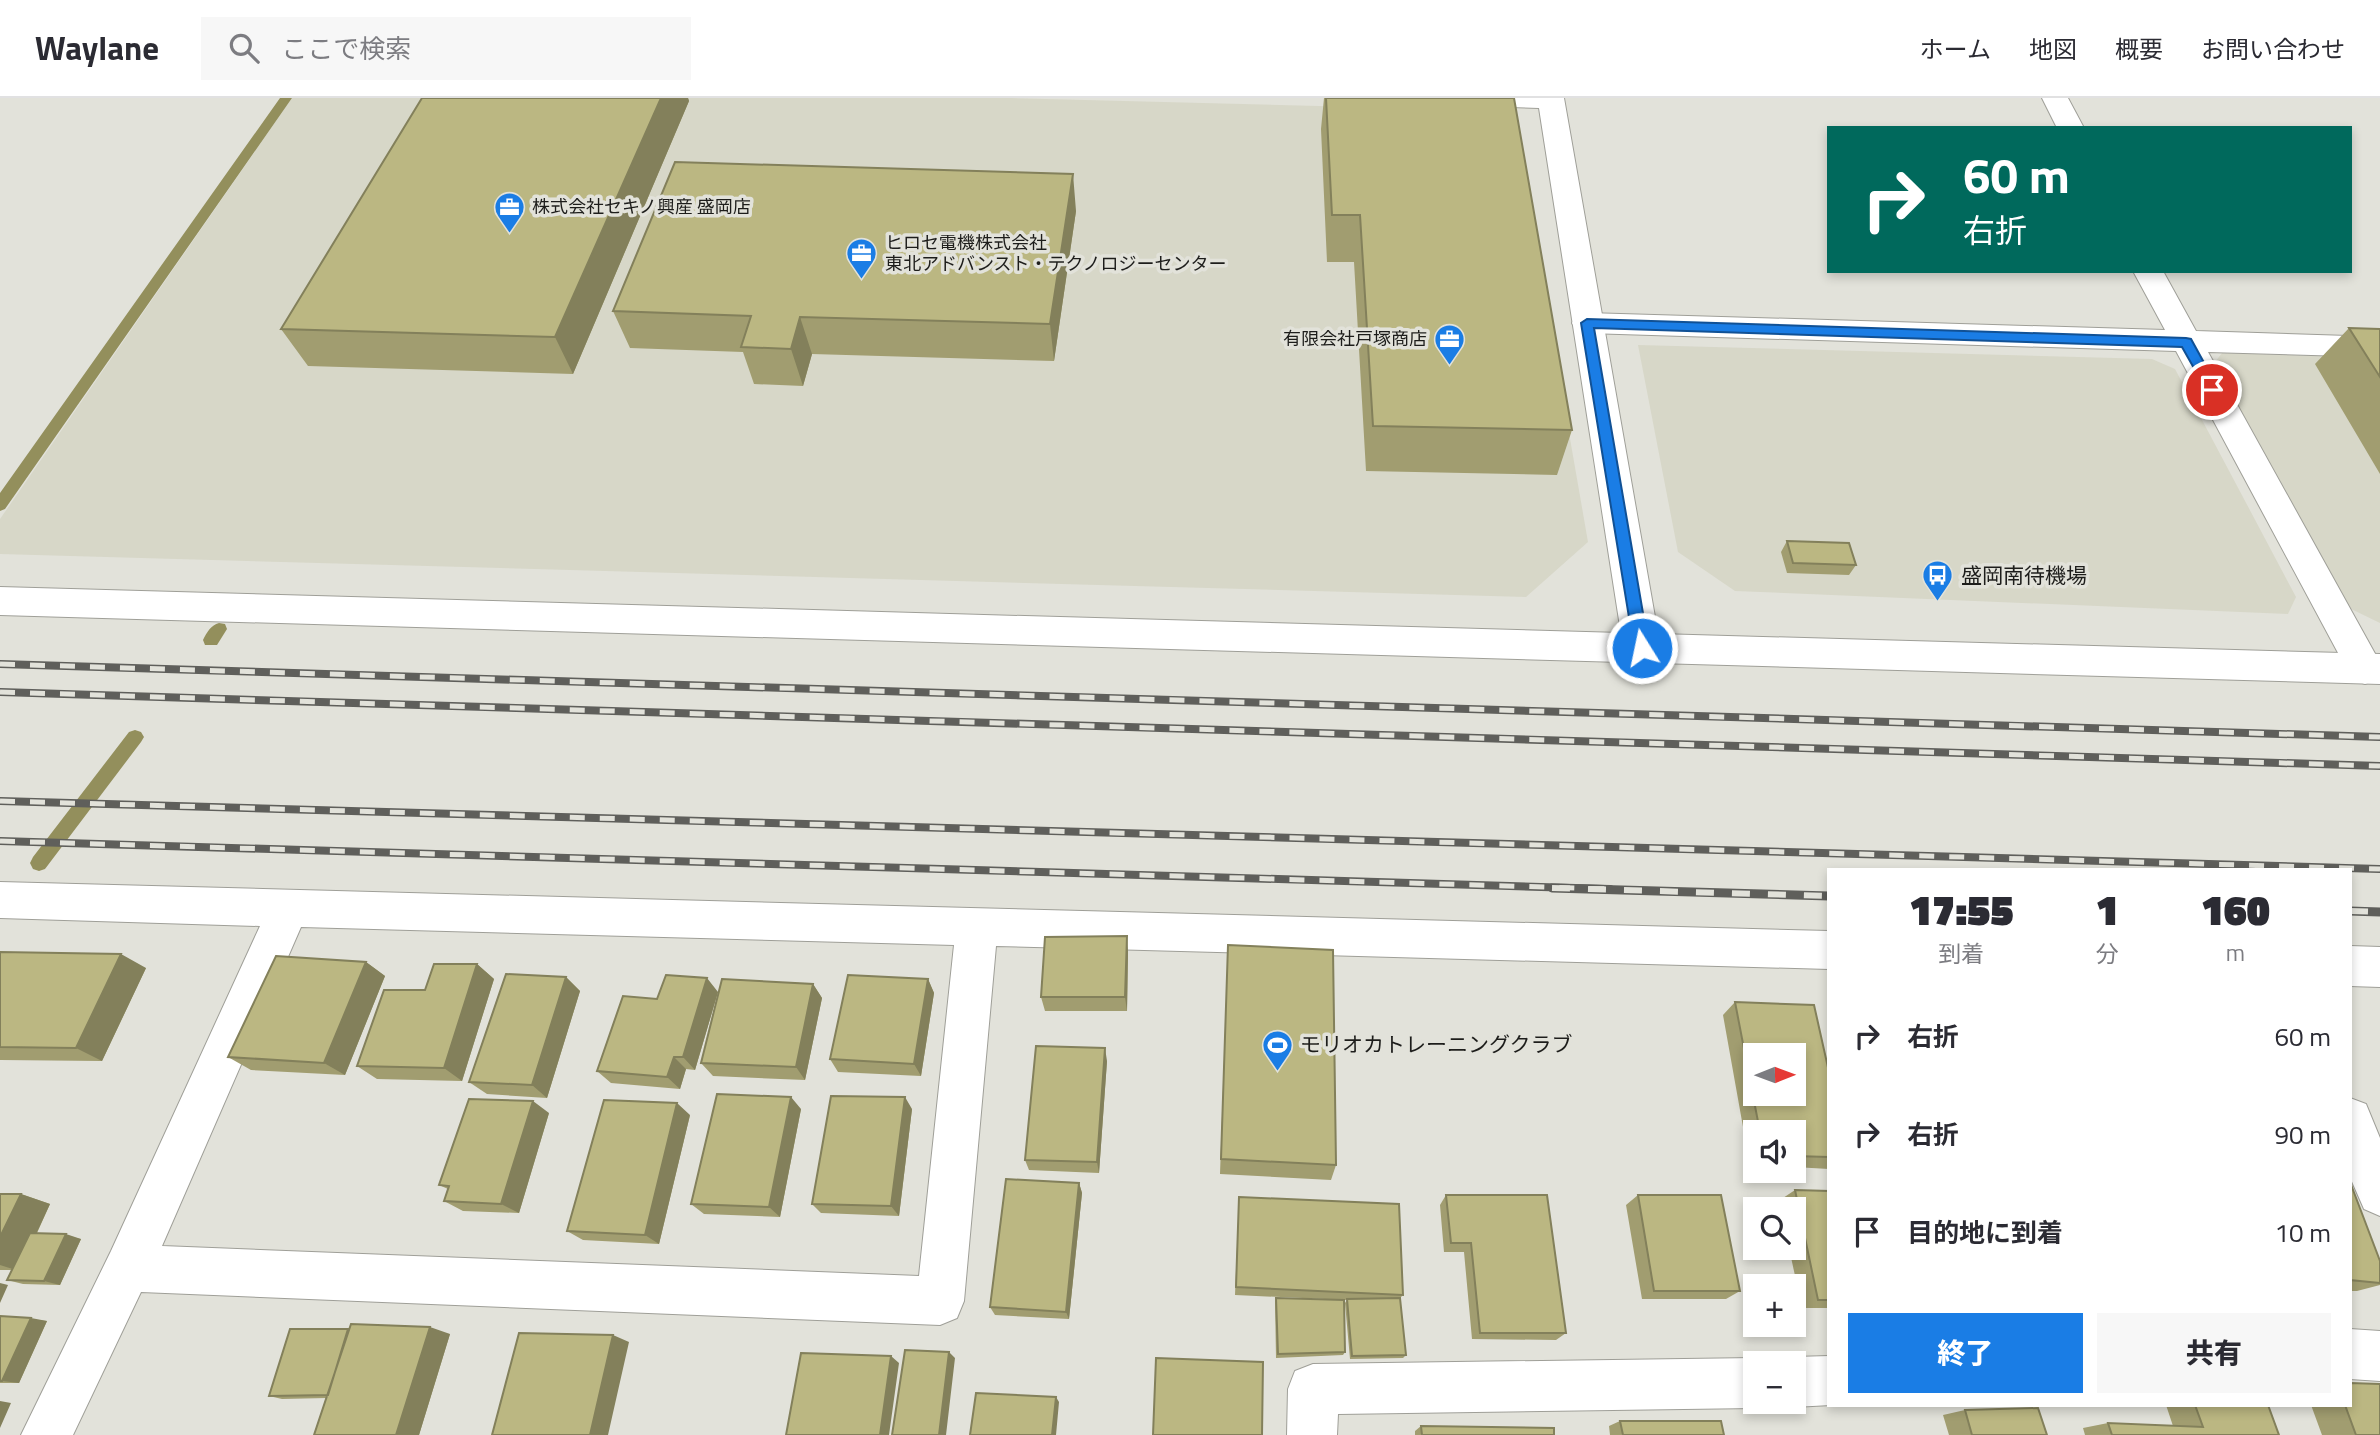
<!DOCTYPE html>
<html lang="ja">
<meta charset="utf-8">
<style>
body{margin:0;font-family:"Titillium Web","Noto Sans JP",sans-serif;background:#f7f7f7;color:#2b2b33;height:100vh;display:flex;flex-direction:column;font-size:26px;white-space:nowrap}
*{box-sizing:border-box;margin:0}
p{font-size:23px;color:#7c7c81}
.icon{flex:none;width:38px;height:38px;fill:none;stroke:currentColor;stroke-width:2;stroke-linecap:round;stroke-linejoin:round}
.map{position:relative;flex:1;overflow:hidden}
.details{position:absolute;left:1827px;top:770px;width:525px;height:539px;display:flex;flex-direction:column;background:#fff;border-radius:0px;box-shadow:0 4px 10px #0003}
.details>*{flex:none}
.banner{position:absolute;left:1827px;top:28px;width:525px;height:147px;border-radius:0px;box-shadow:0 4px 10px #0003;background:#00695c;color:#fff;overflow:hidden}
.needle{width:46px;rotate:89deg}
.controls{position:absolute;left:1743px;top:945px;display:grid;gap:14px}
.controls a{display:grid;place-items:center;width:63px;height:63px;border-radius:0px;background:#fff;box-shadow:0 4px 10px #0003;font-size:35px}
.pin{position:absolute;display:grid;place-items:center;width:60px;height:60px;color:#fff;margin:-30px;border:4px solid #fff;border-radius:50%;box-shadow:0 2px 7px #0007}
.me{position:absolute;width:77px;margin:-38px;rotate:350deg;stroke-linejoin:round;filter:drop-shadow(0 0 5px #0008)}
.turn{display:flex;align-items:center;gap:24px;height:147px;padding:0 21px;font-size:32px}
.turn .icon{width:91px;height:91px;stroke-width:2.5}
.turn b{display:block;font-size:49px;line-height:60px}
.eta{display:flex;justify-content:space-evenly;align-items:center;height:119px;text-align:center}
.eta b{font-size:42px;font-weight:800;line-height:49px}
.action{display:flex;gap:14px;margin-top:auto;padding:14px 21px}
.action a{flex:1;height:80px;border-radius:0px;background:#1a7de5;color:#fff;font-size:28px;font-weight:800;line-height:80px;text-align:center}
.action a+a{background:#f7f7f7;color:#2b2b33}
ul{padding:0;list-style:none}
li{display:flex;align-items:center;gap:21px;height:98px;padding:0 21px}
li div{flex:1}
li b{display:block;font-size:26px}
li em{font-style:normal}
header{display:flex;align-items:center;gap:42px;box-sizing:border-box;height:98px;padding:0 35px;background:#fff;border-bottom:2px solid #e1e1e2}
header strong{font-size:33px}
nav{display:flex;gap:38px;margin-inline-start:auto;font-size:24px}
.search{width:490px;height:63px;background:#f7f7f7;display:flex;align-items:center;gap:18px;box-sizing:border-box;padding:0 24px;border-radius:0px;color:#7c7c81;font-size:26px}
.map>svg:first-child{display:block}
</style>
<header>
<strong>Waylane</strong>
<div class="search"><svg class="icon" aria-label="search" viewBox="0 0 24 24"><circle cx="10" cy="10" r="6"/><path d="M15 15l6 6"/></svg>ここで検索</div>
<nav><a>ホーム</a><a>地図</a><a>概要</a><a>お問い合わせ</a></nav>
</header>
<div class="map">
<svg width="2380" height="1337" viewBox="0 0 2380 1337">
<rect width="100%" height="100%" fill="#e2e2da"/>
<path fill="#d7d7c8" d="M 292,0 L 1011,0 L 1513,13 L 1588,444 L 1526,499 L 0,456 L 0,421 Z
M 1638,247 L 2152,261 L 2175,271 L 2296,499 L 2288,516 L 1735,493 L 1678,454 Z
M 2222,255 L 2380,260 L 2380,525 L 2347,509 L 2212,268 Z"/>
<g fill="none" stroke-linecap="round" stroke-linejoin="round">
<path fill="#938f5c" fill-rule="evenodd" d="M 280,0 L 292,0 L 5,411 L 0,413 L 0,395 Z
M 219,525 L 225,526 L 227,531 L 217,547 L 205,547 L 203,542 C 207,534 211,527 219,525 Z
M 135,632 L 141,634 L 144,639 L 141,644 L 45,771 L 39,773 L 33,771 L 30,765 L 33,759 L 129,634 Z"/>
<defs>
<path id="minor" d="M 2042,0 L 2068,0 L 2084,30 L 2057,30 Z
M 2133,173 L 2163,173 L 2196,233 L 2380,239 L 2380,259 L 2208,254 L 2378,561 L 2378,581 L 2365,586 L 2352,581 L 2176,253 L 1587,235 L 1576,232 L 1572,225 L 1576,218 L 1587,215 L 2165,232 Z
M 0,784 L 1829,833 L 1829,871 L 996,848 L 964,1203 L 957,1220 L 940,1227 L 141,1194 L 73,1337 L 21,1337 L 111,1153 L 260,828 L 0,820 ZM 301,829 L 954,847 L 919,1178 L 162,1148 Z
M 2350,848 L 2380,849 L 2380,889 L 2350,888 Z
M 2350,1000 L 2366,1006 L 2380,1040 L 2380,1118 L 2364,1111 L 2350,1079 Z
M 2350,1231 L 2380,1233 L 2380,1283 L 2350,1281 Z
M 1829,1258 L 1831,1307 L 1794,1309 L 1782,1304 L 1794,1304 L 1794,1265 L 1779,1265 L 1794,1259 Z
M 1755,1260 L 1767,1265 L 1755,1265 L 1755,1304 L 1770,1304 L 1755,1310 L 1338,1316 L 1337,1337 L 1287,1337 L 1288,1291 L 1295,1273 L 1313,1266 Z"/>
<path id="tertiary" d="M 1465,0 L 1564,0 L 1658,536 L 2380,556 L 2380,586 L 0,517 L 0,489 L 1621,535 L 1539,10 L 1478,8 L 1469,6 Z"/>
</defs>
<use href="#minor" stroke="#9f9f98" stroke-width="2"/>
<use href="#tertiary" stroke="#9f9f98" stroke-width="2"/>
<use href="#minor" fill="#fff" fill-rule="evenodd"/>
<use href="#tertiary" fill="#fff" fill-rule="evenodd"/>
<defs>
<path id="rail-far1" d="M 0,566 L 2380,639
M 0,594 L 2380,668
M 0,703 L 2380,771
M 0,743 L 1610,791"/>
<path id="rail" d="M 1552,790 L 1829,798
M 2350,813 L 2380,814"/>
</defs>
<use href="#rail-far1" stroke="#5f5f5b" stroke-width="8"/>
<use href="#rail" stroke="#5f5f5b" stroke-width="9"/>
<use href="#rail-far1" stroke="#e2e2da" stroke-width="5" stroke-dasharray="15" stroke-linecap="butt"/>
<use href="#rail" stroke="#e2e2da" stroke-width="6" stroke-dasharray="18" stroke-linecap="butt"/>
</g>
<path fill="#a19d70" d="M 422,0 L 688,0 L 689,3 L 573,276 L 308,268 L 281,231 Z
M 1324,0 L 1514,0 L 1572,332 L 1557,377 L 1366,373 L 1354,164 L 1327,164 L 1321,31 Z
M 1076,113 L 1054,263 L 812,256 L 803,288 L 754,286 L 743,254 L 630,250 L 613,213 Z
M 2349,230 L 2380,231 L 2380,376 L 2315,266 Z
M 1787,443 L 1856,467 L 1849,477 L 1787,475 L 1781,454 Z
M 1228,847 L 1336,1067 L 1331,1082 L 1220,1076 Z
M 1128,853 L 1127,913 L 1045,913 L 1041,899 Z
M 0,854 L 146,870 L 102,963 L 0,962 Z
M 366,864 L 385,878 L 345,977 L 251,972 L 228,959 Z
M 477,866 L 494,881 L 462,983 L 377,981 L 357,968 L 425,892 Z
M 566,879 L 580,893 L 547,1000 L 487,996 L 469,984 Z
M 928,881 L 934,895 L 921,978 L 838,974 L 830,961 Z
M 813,886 L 822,900 L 805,982 L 713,978 L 701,965 Z
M 718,894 L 695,972 L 686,971 L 680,991 L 611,985 L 597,973 L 657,901 Z
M 1735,904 L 1829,974 L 1829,1071 L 1794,1069 L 1794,1034 L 1755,1034 L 1755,1068 L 1750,1068 L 1723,917 Z
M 1107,963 L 1099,1075 L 1029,1072 L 1025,1062 Z
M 801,1011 L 780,1119 L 704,1116 L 691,1106 Z
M 912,1011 L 899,1118 L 821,1115 L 812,1106 Z
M 549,1015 L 519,1115 L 463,1113 L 444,1103 L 448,1091 L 439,1087 Z
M 690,1017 L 659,1146 L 583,1142 L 567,1133 Z
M 2350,1084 L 2380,1163 L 2380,1187 L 2357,1193 L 2350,1193 Z
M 1079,1085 L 1082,1095 L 1069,1221 L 995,1217 L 990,1209 Z
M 1795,1092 L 1829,1093 L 1829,1210 L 1802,1210 L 1789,1150 L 1794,1150 L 1794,1111 L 1781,1111 L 1780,1102 Z
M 0,1096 L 21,1096 L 50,1106 L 37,1135 L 81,1141 L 60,1187 L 23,1186 L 7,1182 L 12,1172 L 0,1172 Z
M 1446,1097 L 1566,1235 L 1556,1242 L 1472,1241 L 1464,1154 L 1444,1154 L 1440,1107 Z
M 1638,1097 L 1740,1193 L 1726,1201 L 1642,1201 L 1626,1107 Z
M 1239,1099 L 1403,1197 L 1400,1200 L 1406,1257 L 1403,1260 L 1350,1261 L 1345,1205 L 1347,1202 L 1235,1197 Z
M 1276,1200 L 1345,1254 L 1343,1257 L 1276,1260 L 1275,1203 Z
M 0,1218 L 47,1223 L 19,1285 L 0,1285 Z
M 348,1231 L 450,1236 L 419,1337 L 314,1337 L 327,1300 L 282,1301 L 269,1298 Z
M 2166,1307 L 2268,1307 L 2279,1337 L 2085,1337 L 2083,1330 L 2108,1325 L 2173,1328 Z
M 2311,1307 L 2350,1307 L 2380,1337 L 2322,1337 Z
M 1965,1312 L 2047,1337 L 1949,1337 L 1943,1317 Z
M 1620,1323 L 1724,1337 L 1610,1337 L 1609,1328 Z
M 1421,1328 L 1554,1337 L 1415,1337 L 1415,1333 Z"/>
<path fill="#83805b" d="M 661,0 L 688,0 L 689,3 L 573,276 L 555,239 Z
M 1073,76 L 1076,113 L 1054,263 L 1050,226 Z
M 800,219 L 812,256 L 803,288 L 791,251 Z
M 1127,838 L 1128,853 L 1127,913 L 1125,899 Z
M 121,856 L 146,870 L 102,963 L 76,950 Z
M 366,864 L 385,878 L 345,977 L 324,965 Z
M 477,866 L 494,881 L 462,983 L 444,970 Z
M 566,879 L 580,893 L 547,1000 L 532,987 Z
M 707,880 L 718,894 L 695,972 L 683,959 Z
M 928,881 L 934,895 L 921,978 L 914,966 Z
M 813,886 L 822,900 L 805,982 L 796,969 Z
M 1105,950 L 1107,963 L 1099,1075 L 1097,1064 Z
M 674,959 L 686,971 L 680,991 L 667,979 Z
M 791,999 L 801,1011 L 780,1119 L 769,1109 Z
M 905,999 L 912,1011 L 899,1118 L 891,1108 Z
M 533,1003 L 549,1015 L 519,1115 L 501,1106 Z
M 677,1005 L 690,1017 L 659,1146 L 645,1137 Z
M 1079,1085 L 1082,1095 L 1069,1221 L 1066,1214 Z
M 21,1096 L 50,1106 L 19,1173 L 0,1167 L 0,1139 Z
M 66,1136 L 81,1141 L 60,1187 L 44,1183 Z
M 0,1185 L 8,1187 L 0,1205 Z
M 31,1220 L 47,1223 L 19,1285 L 2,1283 Z
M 430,1229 L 450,1236 L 419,1337 L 396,1337 Z
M 613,1237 L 629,1244 L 608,1337 L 590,1337 Z
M 949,1254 L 955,1260 L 946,1337 L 939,1337 Z
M 891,1258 L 899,1265 L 889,1337 L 880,1337 Z
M 1056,1299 L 1059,1304 L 1056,1337 L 1052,1337 Z
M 0,1303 L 11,1305 L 0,1330 Z"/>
<path fill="#bbb782" stroke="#83805b" stroke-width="2" fill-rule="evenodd" d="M 422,0 L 661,0 L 555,239 L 281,231 Z
M 1326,0 L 1514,0 L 1572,332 L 1373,328 L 1360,117 L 1332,117 Z
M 675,64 L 1073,76 L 1050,226 L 800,219 L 791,251 L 741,249 L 751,218 L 613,213 Z
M 2349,230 L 2380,231 L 2380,279 Z
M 1787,443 L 1849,445 L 1856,467 L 1793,465 Z
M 1127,838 L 1125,899 L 1041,899 L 1045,839 Z
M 1228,847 L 1333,852 L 1336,1067 L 1221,1061 Z
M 0,854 L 121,856 L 76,950 L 0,949 Z
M 276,858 L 366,864 L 324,965 L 228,959 Z
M 434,866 L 477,866 L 444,970 L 357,968 L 384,892 L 425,892 Z
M 506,876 L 566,879 L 532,987 L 469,984 Z
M 666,877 L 707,880 L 683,959 L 674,959 L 667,979 L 597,973 L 623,898 L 657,901 Z
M 848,877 L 928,881 L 914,966 L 830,961 Z
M 722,881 L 813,886 L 796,969 L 701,965 Z
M 1735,904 L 1814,907 L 1829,974 L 1829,1059 L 1794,1058 L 1794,1034 L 1760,1034 ZM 1755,957 L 1794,957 L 1794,996 L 1755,996 Z
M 1036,948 L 1105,950 L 1097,1064 L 1025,1062 Z
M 717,996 L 791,999 L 769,1109 L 691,1106 Z
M 831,998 L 905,999 L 891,1108 L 812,1106 Z
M 469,1001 L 533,1003 L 501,1106 L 444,1103 L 449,1088 L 439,1087 Z
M 604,1002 L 677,1005 L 645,1137 L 567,1133 Z
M 1006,1081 L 1079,1085 L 1066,1214 L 990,1209 Z
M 2350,1084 L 2380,1163 L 2380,1185 L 2350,1182 Z
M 1795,1092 L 1829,1093 L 1829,1202 L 1818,1202 Z
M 0,1096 L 21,1096 L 0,1139 Z
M 1446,1097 L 1547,1097 L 1566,1235 L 1480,1235 L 1471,1145 L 1451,1145 Z
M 1638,1097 L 1721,1097 L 1740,1193 L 1654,1193 Z
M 1239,1099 L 1399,1106 L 1403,1197 L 1236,1189 Z
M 30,1135 L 66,1136 L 44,1183 L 7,1182 Z
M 1276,1200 L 1344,1202 L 1345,1254 L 1278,1256 Z
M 1400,1200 L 1406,1257 L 1352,1258 L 1347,1201 Z
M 0,1218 L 31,1220 L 2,1283 L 0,1283 Z
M 351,1226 L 430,1229 L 396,1337 L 314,1337 Z
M 290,1231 L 348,1231 L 328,1297 L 269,1298 Z
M 519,1235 L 613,1237 L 590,1337 L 492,1337 Z
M 905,1252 L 949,1254 L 939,1337 L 892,1337 Z
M 801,1255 L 891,1258 L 880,1337 L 786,1337 Z
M 1156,1260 L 1263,1264 L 1262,1337 L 1153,1337 Z
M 2350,1285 L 2380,1286 L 2380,1337 L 2356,1337 L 2345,1307 L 2350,1307 Z
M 976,1295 L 1056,1299 L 1052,1337 L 970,1337 Z
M 2195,1307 L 2268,1307 L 2279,1337 L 2112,1337 L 2108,1325 L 2203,1329 Z
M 2038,1310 L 2047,1337 L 1972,1337 L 1965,1312 Z
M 1620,1323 L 1721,1323 L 1724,1337 L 1623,1337 Z
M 1421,1328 L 1554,1330 L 1554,1337 L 1422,1337 Z"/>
<path fill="#1a7de5" stroke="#115195" stroke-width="2" d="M 1587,221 L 2186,240 L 2191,241 L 2219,292 L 2212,297 L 2208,295 L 2182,249 L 1594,230 L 1649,550 L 1642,556 L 1634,550 L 1581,225 Z"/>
<defs>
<symbol id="office-pin" viewBox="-11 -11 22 30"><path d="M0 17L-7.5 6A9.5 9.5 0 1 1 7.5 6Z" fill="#1a7de5" stroke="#e2e2da"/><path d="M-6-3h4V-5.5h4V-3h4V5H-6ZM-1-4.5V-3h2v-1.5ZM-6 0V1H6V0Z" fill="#fff"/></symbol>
<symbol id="bus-pin" viewBox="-11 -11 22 30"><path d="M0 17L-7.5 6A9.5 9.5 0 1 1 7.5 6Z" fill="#1a7de5" stroke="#e2e2da"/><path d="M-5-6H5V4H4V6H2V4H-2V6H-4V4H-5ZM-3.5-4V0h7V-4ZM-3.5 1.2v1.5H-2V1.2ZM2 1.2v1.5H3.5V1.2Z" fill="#fff"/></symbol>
<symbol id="stadium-pin" viewBox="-11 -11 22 30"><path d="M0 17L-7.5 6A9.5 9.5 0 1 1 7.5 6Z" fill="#1a7de5" stroke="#e2e2da"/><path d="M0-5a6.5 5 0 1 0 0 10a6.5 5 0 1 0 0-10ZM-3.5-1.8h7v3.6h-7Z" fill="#fff"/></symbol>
</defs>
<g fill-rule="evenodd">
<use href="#office-pin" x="492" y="92" width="35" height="47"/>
<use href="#office-pin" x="844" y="138" width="35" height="47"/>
<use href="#office-pin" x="1432" y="224" width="35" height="47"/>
<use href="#bus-pin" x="1920" y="460" width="35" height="47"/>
<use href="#stadium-pin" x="1260" y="930" width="35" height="47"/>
</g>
<g text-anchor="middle" stroke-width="7" stroke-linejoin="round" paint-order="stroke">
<g font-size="18" fill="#1d1d1b" stroke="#e2e2da" text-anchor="start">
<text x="532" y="115">株式会社セキノ興産 盛岡店</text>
<text x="885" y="151">ヒロセ電機株式会社<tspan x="885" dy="21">東北アドバンスト・テクノロジーセンター</tspan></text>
<text x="1427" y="247" text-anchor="end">有限会社戸塚商店</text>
</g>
<g font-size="21" fill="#1d1d1b" stroke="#e2e2da" text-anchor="start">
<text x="1961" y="485">盛岡南待機場</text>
<text x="1300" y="954">モリオカトレーニングクラブ</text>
</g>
</g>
</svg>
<div class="controls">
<a><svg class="needle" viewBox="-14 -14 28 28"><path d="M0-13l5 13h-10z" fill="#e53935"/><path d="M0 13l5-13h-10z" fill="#7c7c81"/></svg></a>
<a><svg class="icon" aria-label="sound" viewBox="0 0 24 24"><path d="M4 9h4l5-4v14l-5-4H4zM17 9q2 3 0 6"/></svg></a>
<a><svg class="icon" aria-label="search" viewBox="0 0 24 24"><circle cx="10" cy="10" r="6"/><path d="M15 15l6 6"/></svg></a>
<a>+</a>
<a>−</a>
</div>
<div class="pin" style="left:2212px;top:292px;background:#d93025"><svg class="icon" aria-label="arrive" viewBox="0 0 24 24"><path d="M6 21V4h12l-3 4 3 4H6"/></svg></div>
<svg class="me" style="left:1642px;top:550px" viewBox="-20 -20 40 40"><circle r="17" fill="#1a7de5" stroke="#fff" stroke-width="3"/><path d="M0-11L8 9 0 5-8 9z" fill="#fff"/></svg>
<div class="banner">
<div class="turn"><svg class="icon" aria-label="right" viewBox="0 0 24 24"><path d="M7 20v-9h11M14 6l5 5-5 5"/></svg><div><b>60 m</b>右折</div></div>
</div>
<section class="details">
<div class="eta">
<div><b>17:55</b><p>到着</p></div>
<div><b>1</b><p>分</p></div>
<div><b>160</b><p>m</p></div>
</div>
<ul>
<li><svg class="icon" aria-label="right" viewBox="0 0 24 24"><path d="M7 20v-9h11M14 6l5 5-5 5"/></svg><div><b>右折</b></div><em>60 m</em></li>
<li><svg class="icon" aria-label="right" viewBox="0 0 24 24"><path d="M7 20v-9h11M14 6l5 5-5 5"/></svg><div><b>右折</b></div><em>90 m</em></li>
<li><svg class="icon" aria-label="arrive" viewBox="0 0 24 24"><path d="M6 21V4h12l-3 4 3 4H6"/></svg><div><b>目的地に到着</b></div><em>10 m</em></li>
</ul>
<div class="action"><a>終了</a><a>共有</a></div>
</section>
</div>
